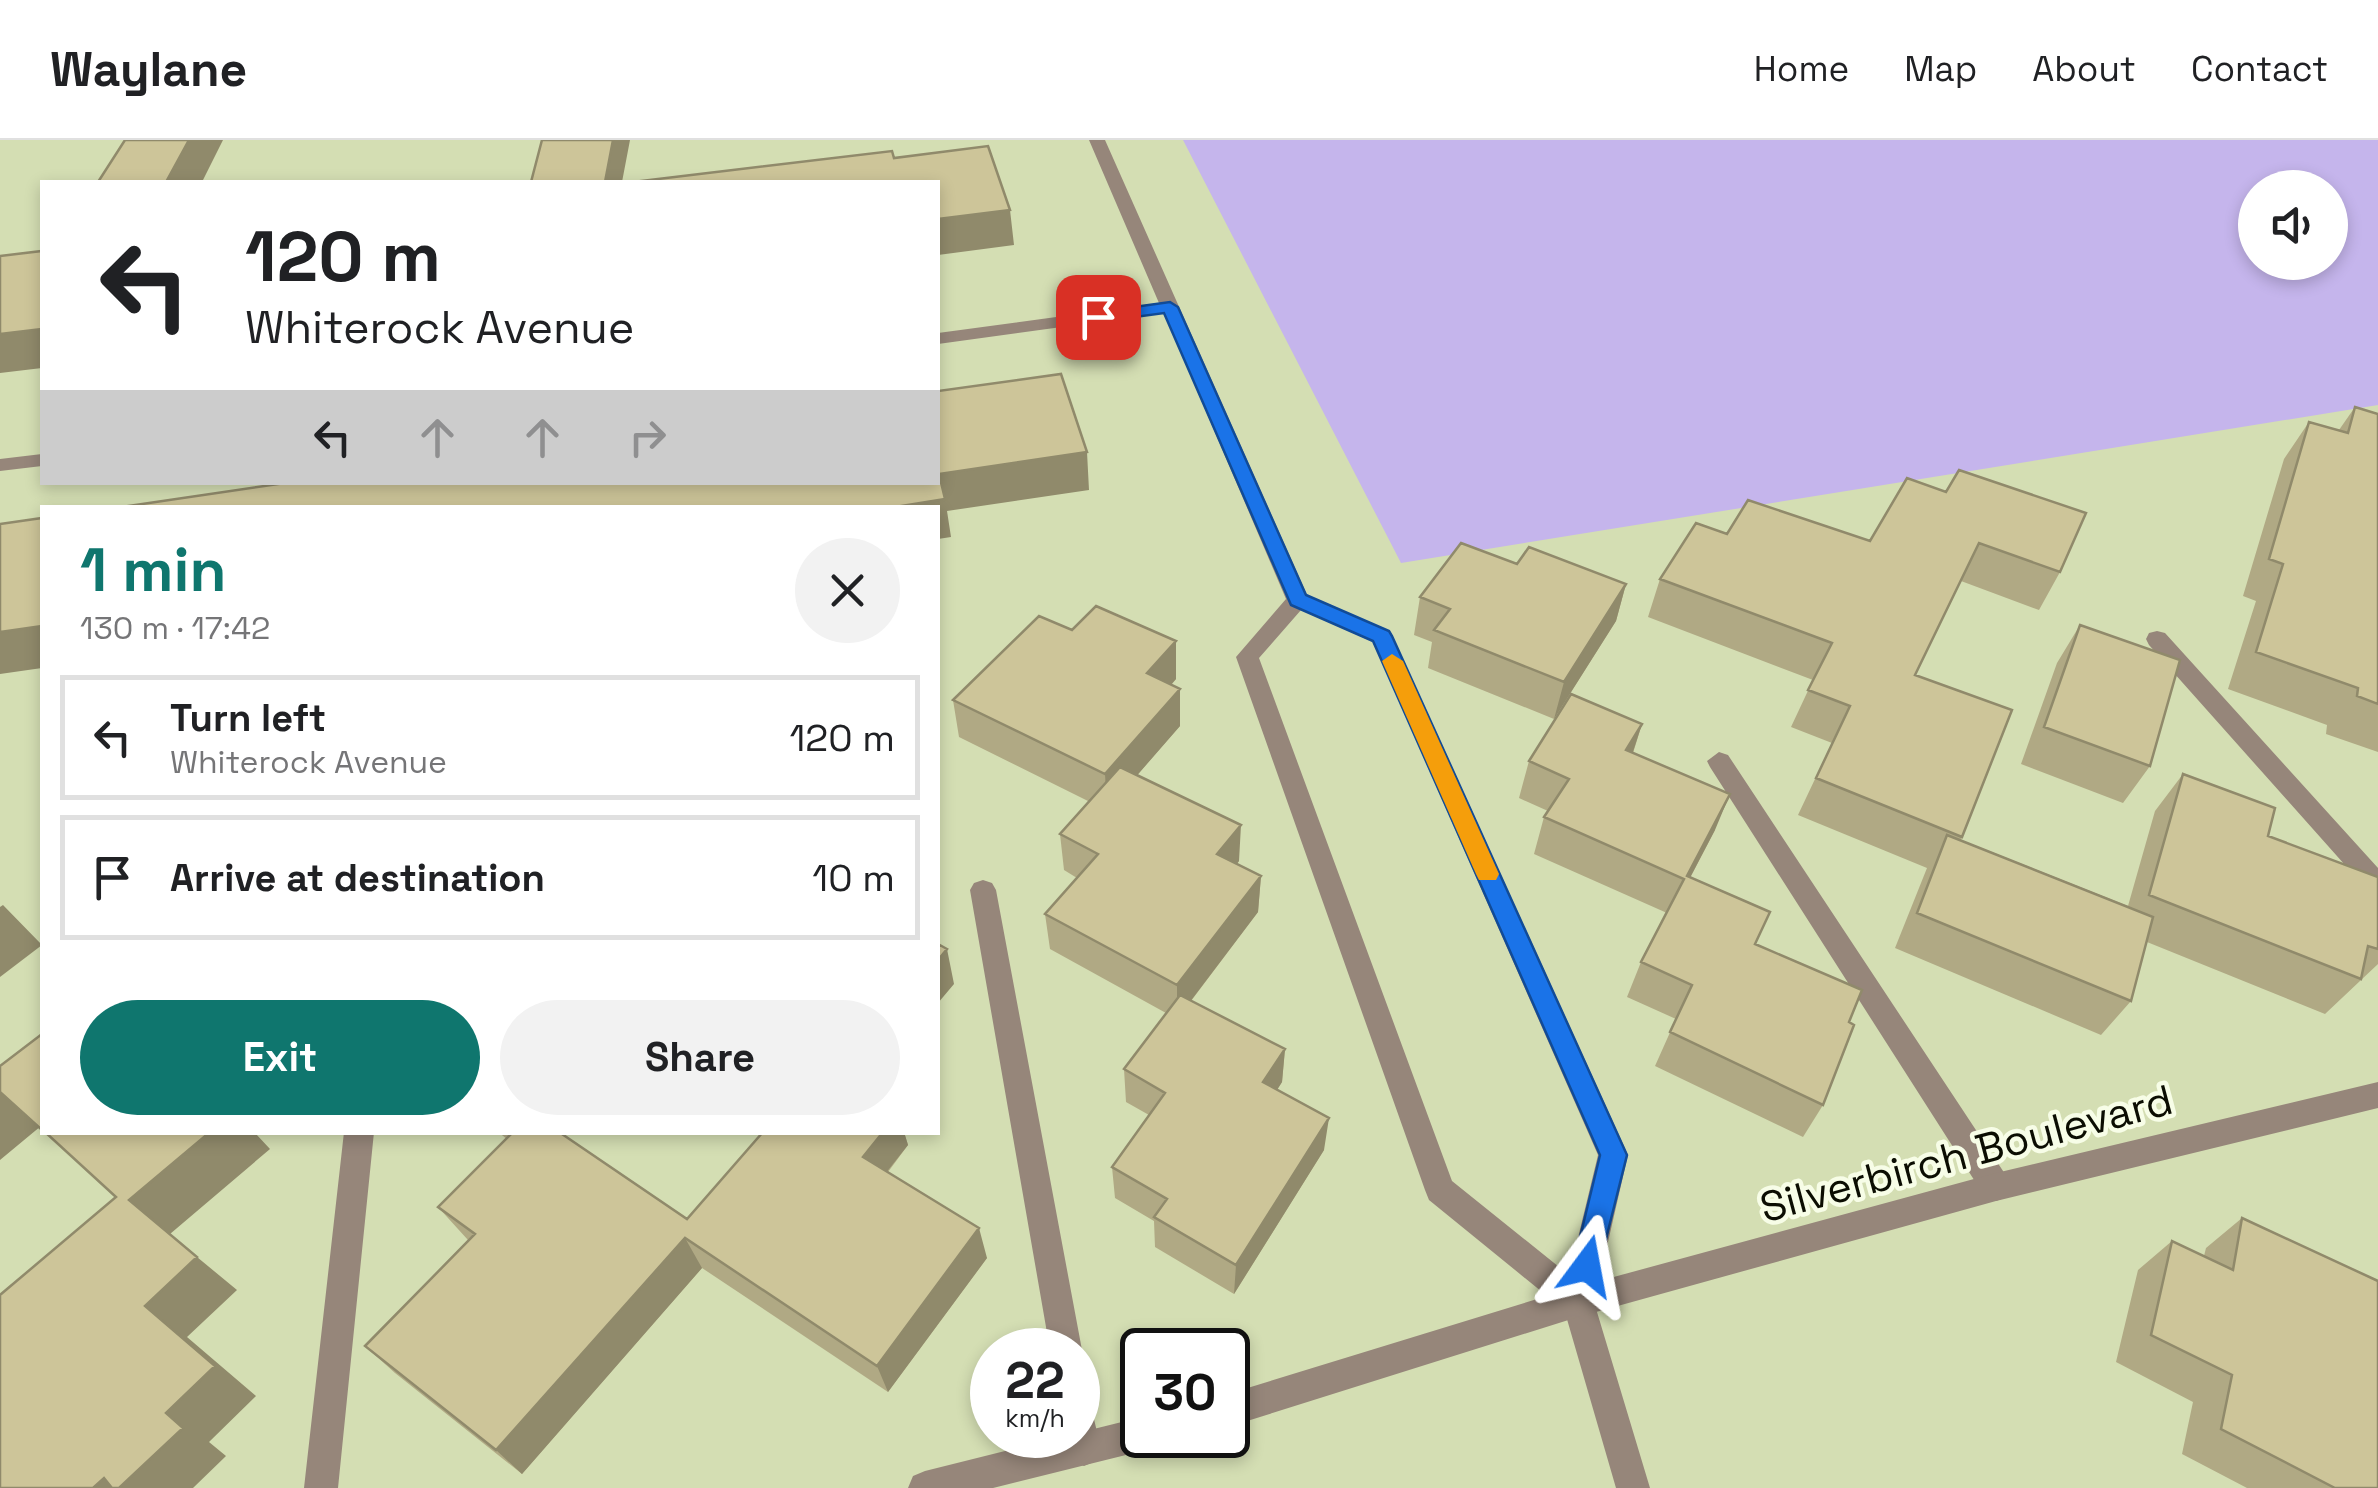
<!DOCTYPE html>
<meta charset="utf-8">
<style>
body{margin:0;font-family:"Space Grotesk",sans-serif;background:#f2f2f2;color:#202124;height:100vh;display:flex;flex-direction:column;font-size:38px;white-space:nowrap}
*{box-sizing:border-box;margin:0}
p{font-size:32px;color:#757577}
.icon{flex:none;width:55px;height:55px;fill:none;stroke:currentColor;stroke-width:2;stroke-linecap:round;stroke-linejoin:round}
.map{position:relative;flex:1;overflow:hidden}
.side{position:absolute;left:40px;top:365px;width:900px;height:630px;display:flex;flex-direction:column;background:#fff;border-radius:0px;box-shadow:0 5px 15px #0003}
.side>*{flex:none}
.hud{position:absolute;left:40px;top:40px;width:900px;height:305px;border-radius:0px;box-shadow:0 5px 15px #0003;background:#fff;color:#202124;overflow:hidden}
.tools{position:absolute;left:2238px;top:30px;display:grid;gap:20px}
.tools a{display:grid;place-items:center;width:110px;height:110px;border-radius:50%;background:#fff;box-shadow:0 5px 15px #0003;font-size:50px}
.speed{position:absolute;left:970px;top:1188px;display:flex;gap:20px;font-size:50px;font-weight:700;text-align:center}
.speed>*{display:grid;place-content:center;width:130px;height:130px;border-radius:50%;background:#fff;box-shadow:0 5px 15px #0003;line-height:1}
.speed small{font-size:25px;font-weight:400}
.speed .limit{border:5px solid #111;border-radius:15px;background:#fff;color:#111}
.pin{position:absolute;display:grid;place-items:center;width:85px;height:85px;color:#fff;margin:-42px;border-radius:20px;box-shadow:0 5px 15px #0006}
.me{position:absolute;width:110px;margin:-55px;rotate:13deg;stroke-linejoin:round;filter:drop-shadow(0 0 8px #0008)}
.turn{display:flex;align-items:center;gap:35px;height:210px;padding:0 40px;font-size:45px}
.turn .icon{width:130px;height:130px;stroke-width:2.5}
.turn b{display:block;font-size:70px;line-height:85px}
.lanes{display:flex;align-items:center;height:95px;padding:0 40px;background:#0003;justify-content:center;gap:50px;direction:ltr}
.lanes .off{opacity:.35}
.round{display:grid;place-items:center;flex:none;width:105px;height:105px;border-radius:52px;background:#f2f2f2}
.headline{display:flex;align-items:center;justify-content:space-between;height:170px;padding:0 40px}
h1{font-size:60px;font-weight:700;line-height:75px;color:#0f766e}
.action{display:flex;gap:20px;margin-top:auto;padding:20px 40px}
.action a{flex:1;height:115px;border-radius:60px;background:#0f766e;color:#fff;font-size:40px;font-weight:700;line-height:115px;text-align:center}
.action a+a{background:#f2f2f2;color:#202124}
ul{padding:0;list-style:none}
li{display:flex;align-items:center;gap:30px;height:125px;margin:0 20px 15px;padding:0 20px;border:5px solid #e0e0e0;border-radius:0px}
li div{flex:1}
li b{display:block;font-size:38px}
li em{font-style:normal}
header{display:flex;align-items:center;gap:60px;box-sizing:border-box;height:140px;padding:0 50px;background:#fff;border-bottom:2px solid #e0e0e0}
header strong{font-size:48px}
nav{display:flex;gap:55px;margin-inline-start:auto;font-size:35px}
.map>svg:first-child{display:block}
</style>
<header>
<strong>Waylane</strong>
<nav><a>Home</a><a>Map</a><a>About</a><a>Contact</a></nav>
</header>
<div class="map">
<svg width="2378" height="1348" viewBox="0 0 2378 1348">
<rect width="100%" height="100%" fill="#d4deb3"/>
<path fill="#c5b5ec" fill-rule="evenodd" d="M 1183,0 L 2378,0 L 2378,265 L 1401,423 ZM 2255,48 L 2330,48 L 2330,122 L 2255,122 Z"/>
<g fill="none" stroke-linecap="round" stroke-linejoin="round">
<path fill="#96867a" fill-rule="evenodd" d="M 2157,491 L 2165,493 L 2378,728 L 2378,755 L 2369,752 L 2149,505 L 2146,499 L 2149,493 Z
M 1719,612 L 1728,615 L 2007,1037 L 2011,1047 L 2007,1057 L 1996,1061 L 1985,1057 L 1710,627 L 1707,621 Z
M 983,740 L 992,743 L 996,750 L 1082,1210 L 1078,1221 L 1078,1210 L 1050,1210 L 970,750 L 974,743 Z
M 344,992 L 374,992 L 338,1348 L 304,1348 Z
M 1578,1147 L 1589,1151 L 1594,1162 L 1650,1348 L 1616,1348 L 1562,1162 L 1567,1151 Z
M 1078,1257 L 1090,1262 L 1101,1309 L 1096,1321 L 1084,1326 L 1072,1321 L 1065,1295 L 1078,1295 Z"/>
<path fill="#96867a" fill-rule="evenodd" d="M 1089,0 L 1105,0 L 1307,455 L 1390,491 L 1393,497 L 1628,1015 L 1599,1141 L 1996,1033 L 2378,942 L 2378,968 L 1996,1061 L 1578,1177 L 1228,1287 L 1228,1254 L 1547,1156 L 1429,1060 L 1425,1050 L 1236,517 L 1286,459 L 1164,173 L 938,204 L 938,193 L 1159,163 ZM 1301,470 L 1373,502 L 1598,1015 L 1569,1135 L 1452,1041 L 1259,518 Z
M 42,314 L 42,326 L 0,331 L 0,319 Z
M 1142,1277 L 1142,1295 L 1158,1295 L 1154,1306 L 1142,1311 L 993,1348 L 908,1348 L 913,1336 L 925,1331 Z"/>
</g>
<path fill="#b0a984" d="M 2355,267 L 2378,274 L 2378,612 L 2326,594 L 2327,585 L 2228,549 L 2256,461 L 2243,456 L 2284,319 L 2309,282 L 2339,290 Z
M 1946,352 L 2060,432 L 2039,470 L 1961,441 L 1915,535 L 1962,697 L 1961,700 L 2128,766 L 2155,671 L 2183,634 L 2268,696 L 2378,737 L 2378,824 L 2325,874 L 2147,802 L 2131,861 L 2101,895 L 1895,808 L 1927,728 L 1798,675 L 1832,603 L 1791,587 L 1813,540 L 1648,477 L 1660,439 L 1727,394 L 1870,401 Z
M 1517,424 L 1626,444 L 1616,481 L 1554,579 L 1428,528 L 1432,502 L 1414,495 L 1420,457 Z
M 2080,485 L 2150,626 L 2123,663 L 2021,624 L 2057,523 Z
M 1176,539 L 1171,545 L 1180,586 L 1137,635 L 1239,721 L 1237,724 L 1261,736 L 1258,772 L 1191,861 L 1285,909 L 1282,942 L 1277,950 L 1324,1010 L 1234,1154 L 1155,1107 L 1154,1081 L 1115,1058 L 1112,1027 L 1149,975 L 1126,962 L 1124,929 L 1166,873 L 1050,809 L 1045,774 L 1077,738 L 1064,730 L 1060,694 L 1090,662 L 959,597 L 953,560 Z
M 1642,584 L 1633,613 L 1715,690 L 1690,738 L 1755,804 L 1849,882 L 1823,965 L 1803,997 L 1655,926 L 1676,879 L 1627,857 L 1641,822 L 1667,773 L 1534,714 L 1544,677 L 1548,671 L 1519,658 L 1529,621 Z
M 498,992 L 559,992 L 687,1079 L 763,992 L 904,992 L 908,1005 L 888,1032 L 987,1118 L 888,1252 L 702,1128 L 522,1334 L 395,1233 L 365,1206 L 468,1100 L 438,1067 L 507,999 Z
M 2242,1078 L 2378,1348 L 2247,1348 L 2182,1314 L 2193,1262 L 2116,1222 L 2138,1130 L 2172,1101 L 2204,1116 L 2206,1108 Z"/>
<path fill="#908a6b" d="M 189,0 L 223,0 L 202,42 L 166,42 Z
M 613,0 L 630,0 L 622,42 L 605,42 Z
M 1010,70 L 1014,105 L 938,115 L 938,79 Z
M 42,189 L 42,228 L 0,233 L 0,194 Z
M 1087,312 L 1089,350 L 947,371 L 951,397 L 938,399 L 938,368 L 889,368 L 939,334 Z
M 1626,444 L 1616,481 L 1554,579 L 1564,542 Z
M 42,486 L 42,528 L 0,534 L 0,492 Z
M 1176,501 L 1176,539 L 1148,571 L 1147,533 Z
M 1180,549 L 1180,586 L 1107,670 L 1105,634 Z
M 1642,584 L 1630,621 L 1626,610 Z
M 1730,654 L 1715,690 L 1672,772 L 1687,736 Z
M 1241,685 L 1239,721 L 1216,749 L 1217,714 Z
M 1261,736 L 1258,772 L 1177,879 L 1177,845 Z
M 3,765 L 42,805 L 0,837 L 0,767 Z
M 947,809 L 954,844 L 938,863 L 938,820 Z
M 1285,909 L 1282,942 L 1261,975 L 1263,942 Z
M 0,952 L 41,986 L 0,1020 Z
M 1329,978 L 1324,1010 L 1234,1154 L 1236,1125 Z
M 210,992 L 258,992 L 256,994 L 270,1009 L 170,1094 L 129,1060 Z
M 883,992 L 904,992 L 908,1005 L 874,1048 L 863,1017 Z
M 979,1088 L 987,1118 L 888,1252 L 877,1226 Z
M 685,1098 L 702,1128 L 522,1334 L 496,1310 Z
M 197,1117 L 237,1150 L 187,1197 L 256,1256 L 209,1302 L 226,1316 L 193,1348 L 93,1348 L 166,1273 L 145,1166 Z"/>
<path fill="#cdc599" stroke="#908a6b" stroke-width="2.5" d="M 125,0 L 189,0 L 166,42 L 98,42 Z
M 542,0 L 613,0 L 605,42 L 531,42 Z
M 988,6 L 1010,70 L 938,79 L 938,42 L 633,42 L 892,11 L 894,18 Z
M 42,111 L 42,189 L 0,194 L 0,116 Z
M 1061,234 L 1087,312 L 939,334 L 945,359 L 889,368 L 115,368 L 292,342 L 938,342 L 938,251 Z
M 2355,267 L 2378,274 L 2378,564 L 2357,556 L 2358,548 L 2256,512 L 2283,424 L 2269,419 L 2309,282 L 2348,293 Z
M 1959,330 L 2086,373 L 2060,432 L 1979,403 L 1915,535 L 2012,570 L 1962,697 L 1816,638 L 1850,566 L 1808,550 L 1832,503 L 1660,439 L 1696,383 L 1727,394 L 1748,360 L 1870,401 L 1907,338 L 1946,352 Z
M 42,378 L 42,486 L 0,492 L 0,384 Z
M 1461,403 L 1517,424 L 1529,407 L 1626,444 L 1564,542 L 1434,490 L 1450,469 L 1420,457 Z
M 1096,466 L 1176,501 L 1147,533 L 1180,549 L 1105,634 L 953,560 L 1039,476 L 1072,490 Z
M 2080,485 L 2180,520 L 2150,626 L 2044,587 Z
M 1571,554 L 1642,584 L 1626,610 L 1730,654 L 1687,736 L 1770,772 L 1755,804 L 1862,850 L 1849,882 L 1854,885 L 1823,965 L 1670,892 L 1692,845 L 1641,822 L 1684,739 L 1544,677 L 1569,639 L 1529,621 Z
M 1120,627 L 1241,685 L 1217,714 L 1261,736 L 1177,845 L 1045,774 L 1098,714 L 1060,694 Z
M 2183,634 L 2275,668 L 2268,696 L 2378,737 L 2378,809 L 2368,806 L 2361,839 L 2149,755 Z
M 1947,695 L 2153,777 L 2131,861 L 1917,773 Z
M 938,804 L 947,809 L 938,820 Z
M 1180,855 L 1285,909 L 1263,942 L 1329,978 L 1236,1125 L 1154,1077 L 1167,1059 L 1112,1027 L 1165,953 L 1124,929 Z
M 42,894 L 42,990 L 0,952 L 0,926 Z
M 45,992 L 210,992 L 129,1060 L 197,1117 L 145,1166 L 215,1226 L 166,1273 L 183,1288 L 119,1348 L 112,1348 L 104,1338 L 93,1348 L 0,1348 L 0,1155 L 116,1057 Z
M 513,992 L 559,992 L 687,1079 L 763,992 L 883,992 L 863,1017 L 979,1088 L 877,1226 L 685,1098 L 496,1310 L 365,1206 L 475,1094 L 438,1067 Z
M 2242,1078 L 2378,1141 L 2378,1348 L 2335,1348 L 2221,1289 L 2232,1235 L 2151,1195 L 2172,1101 L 2233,1130 Z"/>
<path fill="#1a73e8" stroke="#114b97" stroke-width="2.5" d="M 1170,162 L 1178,167 L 1306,455 L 1389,491 L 1392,496 L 1627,1015 L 1597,1135 L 1587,1139 L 1577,1135 L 1573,1126 L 1600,1015 L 1373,501 L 1291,465 L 1164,173 L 1098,182 L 1089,177 L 1098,172 Z"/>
<path fill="#f59e0b" d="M 1392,514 L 1403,521 L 1499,734 L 1496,740 L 1479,740 L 1476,734 L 1382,521 Z"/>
<g text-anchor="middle" stroke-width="9" stroke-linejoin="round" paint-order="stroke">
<g font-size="42" fill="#0b0d02" stroke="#f7fde7">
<text transform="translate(1966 1013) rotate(-15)" y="15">Silverbirch Boulevard</text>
</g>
</g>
</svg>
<div class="tools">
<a><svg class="icon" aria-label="sound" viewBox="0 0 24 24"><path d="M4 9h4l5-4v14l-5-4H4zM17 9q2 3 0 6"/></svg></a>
</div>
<div class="speed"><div>22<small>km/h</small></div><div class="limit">30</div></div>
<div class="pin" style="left:1098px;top:177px;background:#d93025"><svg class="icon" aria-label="arrive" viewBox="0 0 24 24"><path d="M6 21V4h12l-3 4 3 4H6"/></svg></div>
<svg class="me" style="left:1587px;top:1126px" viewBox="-20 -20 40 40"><path d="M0-17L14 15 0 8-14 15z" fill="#1a73e8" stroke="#fff" stroke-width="4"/></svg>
<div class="hud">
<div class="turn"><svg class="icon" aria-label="left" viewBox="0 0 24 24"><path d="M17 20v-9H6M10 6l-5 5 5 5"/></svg><div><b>120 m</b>Whiterock Avenue</div></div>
<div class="lanes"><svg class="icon" aria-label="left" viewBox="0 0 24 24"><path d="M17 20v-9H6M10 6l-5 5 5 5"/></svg><svg class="icon off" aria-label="ahead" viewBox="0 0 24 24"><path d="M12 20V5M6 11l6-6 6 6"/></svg><svg class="icon off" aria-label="ahead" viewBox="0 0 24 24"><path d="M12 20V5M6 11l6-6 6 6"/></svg><svg class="icon off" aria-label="right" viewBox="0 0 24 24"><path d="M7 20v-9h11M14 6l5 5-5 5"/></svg></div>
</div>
<section class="side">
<div class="headline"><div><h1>1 min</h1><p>130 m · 17:42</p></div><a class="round"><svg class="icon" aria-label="close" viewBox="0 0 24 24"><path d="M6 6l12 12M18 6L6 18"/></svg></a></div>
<ul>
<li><svg class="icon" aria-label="left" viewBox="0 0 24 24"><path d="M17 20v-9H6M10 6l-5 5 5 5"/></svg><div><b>Turn left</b><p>Whiterock Avenue</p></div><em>120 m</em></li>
<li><svg class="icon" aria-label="arrive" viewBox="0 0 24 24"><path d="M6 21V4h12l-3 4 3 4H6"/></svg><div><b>Arrive at destination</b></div><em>10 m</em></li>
</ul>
<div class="action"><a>Exit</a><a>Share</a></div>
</section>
</div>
